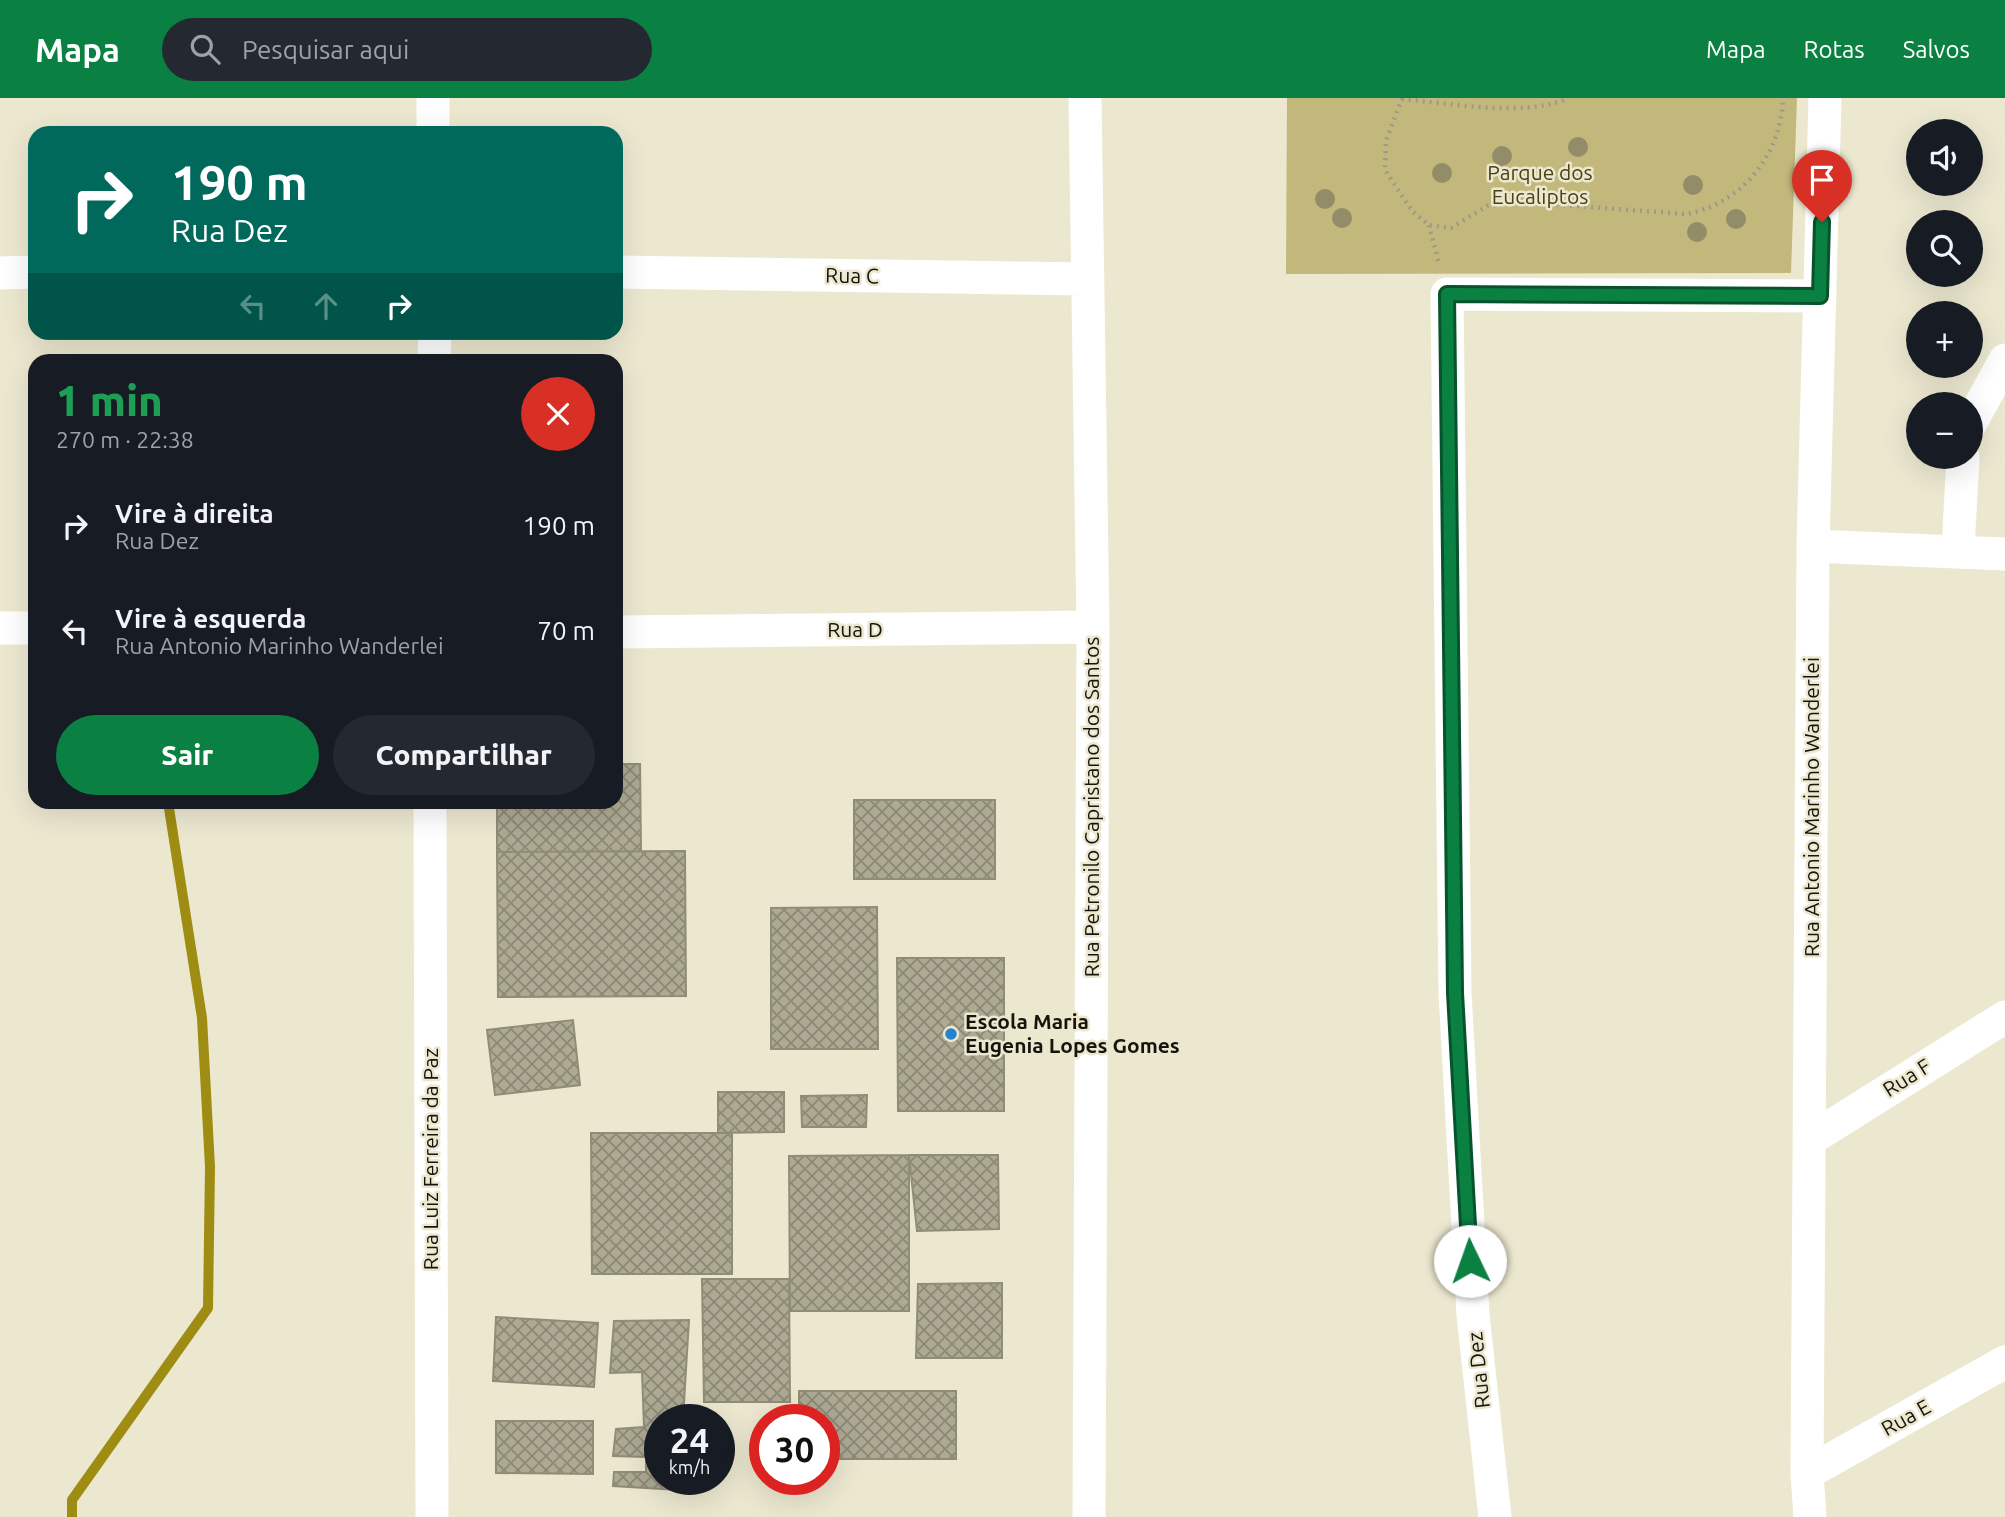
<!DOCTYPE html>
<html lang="pt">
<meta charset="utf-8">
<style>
body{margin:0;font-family:Ubuntu,sans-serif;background:#242831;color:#f1f3f6;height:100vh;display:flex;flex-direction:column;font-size:26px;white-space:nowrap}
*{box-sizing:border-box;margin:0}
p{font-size:23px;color:#9ea1a6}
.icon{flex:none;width:38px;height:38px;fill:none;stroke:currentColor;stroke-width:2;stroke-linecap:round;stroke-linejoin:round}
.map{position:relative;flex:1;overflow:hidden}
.sheet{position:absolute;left:28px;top:256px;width:595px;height:455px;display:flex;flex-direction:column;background:#171b24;border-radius:21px;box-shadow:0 7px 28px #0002}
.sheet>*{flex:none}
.top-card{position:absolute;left:28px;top:28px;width:595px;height:214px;border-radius:21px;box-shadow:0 7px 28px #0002;background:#00695c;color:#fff;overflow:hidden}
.fabs{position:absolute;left:1906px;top:21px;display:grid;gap:14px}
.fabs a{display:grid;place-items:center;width:77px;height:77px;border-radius:50%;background:#171b24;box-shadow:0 7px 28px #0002;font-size:35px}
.speed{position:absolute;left:644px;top:1306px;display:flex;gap:14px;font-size:35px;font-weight:700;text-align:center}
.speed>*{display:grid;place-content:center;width:91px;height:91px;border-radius:50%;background:#171b24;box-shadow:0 7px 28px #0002;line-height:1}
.speed small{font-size:18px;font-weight:400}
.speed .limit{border:10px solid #d22;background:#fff;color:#111}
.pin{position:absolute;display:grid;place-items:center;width:60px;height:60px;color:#fff;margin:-72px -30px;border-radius:50% 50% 50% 0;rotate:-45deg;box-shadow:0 0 7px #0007}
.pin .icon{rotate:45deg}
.me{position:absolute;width:77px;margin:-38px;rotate:357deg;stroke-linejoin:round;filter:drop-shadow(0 0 5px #0008)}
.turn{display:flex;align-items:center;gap:24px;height:147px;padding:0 28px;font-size:32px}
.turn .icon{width:91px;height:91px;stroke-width:2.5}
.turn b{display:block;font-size:49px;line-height:60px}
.lanes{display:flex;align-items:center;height:66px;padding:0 28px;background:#0003;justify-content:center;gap:35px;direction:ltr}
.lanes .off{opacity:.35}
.round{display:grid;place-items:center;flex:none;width:74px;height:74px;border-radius:37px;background:#242831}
.head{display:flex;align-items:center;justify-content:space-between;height:119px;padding:0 28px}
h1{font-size:42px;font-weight:800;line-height:52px;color:#1e9e55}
.primary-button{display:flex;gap:14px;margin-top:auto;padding:14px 28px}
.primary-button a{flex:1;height:80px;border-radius:42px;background:#0b8043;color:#fff;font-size:28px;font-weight:800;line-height:80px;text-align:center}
.primary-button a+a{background:#242831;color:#f1f3f6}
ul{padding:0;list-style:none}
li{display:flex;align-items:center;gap:21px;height:105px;padding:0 28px}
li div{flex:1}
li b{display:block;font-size:26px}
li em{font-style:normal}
header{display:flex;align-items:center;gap:42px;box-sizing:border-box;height:98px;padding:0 35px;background:#0b8043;color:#fff}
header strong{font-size:33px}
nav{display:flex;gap:38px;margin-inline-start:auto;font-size:24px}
.search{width:490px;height:63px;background:#242831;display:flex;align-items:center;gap:18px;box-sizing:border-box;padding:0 24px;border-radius:38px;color:#9ea1a6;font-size:26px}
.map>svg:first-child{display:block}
</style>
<header>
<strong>Mapa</strong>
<div class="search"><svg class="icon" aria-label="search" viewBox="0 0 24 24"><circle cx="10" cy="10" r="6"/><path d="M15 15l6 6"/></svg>Pesquisar aqui</div>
<nav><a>Mapa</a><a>Rotas</a><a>Salvos</a></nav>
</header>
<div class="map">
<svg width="2005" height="1419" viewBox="0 0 2005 1419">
<defs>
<pattern id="building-cross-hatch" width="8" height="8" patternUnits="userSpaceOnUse" patternTransform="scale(1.75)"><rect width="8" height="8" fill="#ada992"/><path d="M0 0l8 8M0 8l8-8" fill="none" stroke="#8c8876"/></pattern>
</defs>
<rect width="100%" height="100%" fill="#ece8d0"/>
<path fill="#c3b87c" d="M 1287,0 L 1797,0 L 1791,175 L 1286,176 Z"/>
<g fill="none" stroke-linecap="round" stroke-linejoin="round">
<path stroke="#9f8c12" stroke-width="10" d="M 72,1419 L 72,1402 L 208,1210 L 210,1069 L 202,920 L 168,704"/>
</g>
<path fill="url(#building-cross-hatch)" stroke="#908d76" stroke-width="2" d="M 616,666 L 640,666 L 641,753 L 497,754 L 497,704 L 616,704 Z
M 854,702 L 995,702 L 995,781 L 854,781 Z
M 685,753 L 686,898 L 498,899 L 497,754 Z
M 877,809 L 878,951 L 771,951 L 771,810 Z
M 897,860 L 1004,860 L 1004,1013 L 898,1013 Z
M 573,922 L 580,987 L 495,997 L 487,932 Z
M 718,994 L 784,994 L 784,1034 L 718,1035 Z
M 867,997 L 866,1029 L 802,1029 L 801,998 Z
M 591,1035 L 732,1035 L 732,1176 L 592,1176 Z
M 909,1057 L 909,1213 L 790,1213 L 789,1058 Z
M 909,1057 L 998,1057 L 999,1131 L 917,1133 Z
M 702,1181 L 789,1181 L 790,1304 L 704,1304 Z
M 1002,1185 L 1002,1260 L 916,1260 L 918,1186 Z
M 496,1219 L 598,1225 L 594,1289 L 493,1283 Z
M 689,1222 L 683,1321 L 660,1321 L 660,1381 L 679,1381 L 678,1392 L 613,1388 L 614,1374 L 646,1374 L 646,1359 L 613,1358 L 616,1331 L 644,1329 L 642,1274 L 610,1275 L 614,1223 Z
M 799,1293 L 956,1293 L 956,1361 L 824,1361 L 824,1321 L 799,1321 Z
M 496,1323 L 593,1323 L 593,1376 L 496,1375 Z"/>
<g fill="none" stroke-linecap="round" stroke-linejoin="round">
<path stroke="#9d9a87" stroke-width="4.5" stroke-dasharray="2 5" stroke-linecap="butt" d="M 1402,0 L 1386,43 L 1385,72 L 1412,113 L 1429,127 L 1451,130 L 1487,108 L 1519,104 L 1686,116 C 1742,106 1781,57 1783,0
M 1402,1 C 1448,5 1527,20 1568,0
M 1429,127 L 1439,166"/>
<path stroke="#fff" stroke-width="33" d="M 433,0 L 433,35
M 1085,0 L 1093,529 L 1089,1419
M 616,174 L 1088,181
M 0,175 L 35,174
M 434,262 L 435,234
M 1970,326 L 2005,262
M 1813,448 L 2005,456
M 1958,451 L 1963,359
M 0,530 L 35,530
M 616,534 L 1093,529
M 430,704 L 432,1419
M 1809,1042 L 2005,919
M 1807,1375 L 2005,1264
M 1495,1419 L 1473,1217 L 1455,895 L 1447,196 L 1820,198
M 1810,1419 L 1807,1375 L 1813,448 L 1825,0"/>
</g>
<g fill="#928c69">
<circle cx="1578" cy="49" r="10"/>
<circle cx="1502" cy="58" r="10"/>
<circle cx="1442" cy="75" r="10"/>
<circle cx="1693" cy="87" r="10"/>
<circle cx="1325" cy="101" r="10"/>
<circle cx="1342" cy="120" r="10"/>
<circle cx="1736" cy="121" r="10"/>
<circle cx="1697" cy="134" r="10"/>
</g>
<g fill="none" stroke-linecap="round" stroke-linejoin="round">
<defs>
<path id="route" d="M 1470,1163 L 1455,895 L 1447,196 L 1820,198 L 1822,124"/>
</defs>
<use href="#route" stroke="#07532c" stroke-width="18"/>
<use href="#route" stroke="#0b8043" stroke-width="12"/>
</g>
<circle fill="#2781ce" stroke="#ece8d0" stroke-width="2.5" cx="951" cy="936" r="7"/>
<g text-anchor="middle" stroke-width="5" stroke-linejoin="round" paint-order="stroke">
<g font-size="21" fill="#494114" stroke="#ece8d0">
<text x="1540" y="82">Parque dos<tspan x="1540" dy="24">Eucaliptos</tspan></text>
</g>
<g font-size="21" fill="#16140c" stroke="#ece8d0">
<text transform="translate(852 178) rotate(1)" y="7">Rua C</text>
<text x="855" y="539">Rua D</text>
<text transform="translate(1092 709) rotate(-90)" y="7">Rua Petronilo Capristano dos Santos</text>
<text transform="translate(1812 709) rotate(-90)" y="7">Rua Antonio Marinho Wanderlei</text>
<text transform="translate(1907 980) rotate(-32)" y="7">Rua F</text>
<text transform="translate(431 1061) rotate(-90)" y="7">Rua Luiz Ferreira da Paz</text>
<text transform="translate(1479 1272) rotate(-96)" y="7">Rua Dez</text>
<text transform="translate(1906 1320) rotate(-29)" y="7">Rua E</text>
</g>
<g font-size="21" font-weight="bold" fill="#16140c" stroke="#ece8d0" text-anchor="start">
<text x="965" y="931">Escola Maria<tspan x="965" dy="24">Eugenia Lopes Gomes</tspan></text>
</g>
</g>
</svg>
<div class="fabs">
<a><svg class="icon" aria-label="sound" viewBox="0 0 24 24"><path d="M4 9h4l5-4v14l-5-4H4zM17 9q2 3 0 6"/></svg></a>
<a><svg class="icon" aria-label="search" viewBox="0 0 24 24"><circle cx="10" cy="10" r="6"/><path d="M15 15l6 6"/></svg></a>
<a>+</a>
<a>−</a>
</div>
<div class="speed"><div>24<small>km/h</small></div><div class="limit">30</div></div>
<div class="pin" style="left:1822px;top:124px;background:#d93025"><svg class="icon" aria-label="arrive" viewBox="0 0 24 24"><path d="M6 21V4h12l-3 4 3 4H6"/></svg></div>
<svg class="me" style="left:1470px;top:1163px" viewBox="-20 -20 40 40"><circle r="19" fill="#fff"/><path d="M0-13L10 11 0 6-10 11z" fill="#0b8043"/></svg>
<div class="top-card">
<div class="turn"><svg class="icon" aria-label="right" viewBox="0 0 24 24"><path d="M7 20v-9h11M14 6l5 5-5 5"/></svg><div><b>190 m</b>Rua Dez</div></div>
<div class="lanes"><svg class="icon off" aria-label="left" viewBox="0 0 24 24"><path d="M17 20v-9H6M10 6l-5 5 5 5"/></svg><svg class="icon off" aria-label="ahead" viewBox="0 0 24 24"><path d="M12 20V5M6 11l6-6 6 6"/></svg><svg class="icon" aria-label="right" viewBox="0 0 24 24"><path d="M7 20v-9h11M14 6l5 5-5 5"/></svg></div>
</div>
<section class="sheet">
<div class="head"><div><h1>1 min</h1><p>270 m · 22:38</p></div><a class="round" style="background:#d93025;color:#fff"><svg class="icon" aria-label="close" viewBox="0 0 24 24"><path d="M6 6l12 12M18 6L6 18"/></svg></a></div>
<ul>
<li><svg class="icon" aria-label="right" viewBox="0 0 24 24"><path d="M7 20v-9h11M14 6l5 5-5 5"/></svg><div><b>Vire à direita</b><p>Rua Dez</p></div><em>190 m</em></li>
<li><svg class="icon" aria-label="left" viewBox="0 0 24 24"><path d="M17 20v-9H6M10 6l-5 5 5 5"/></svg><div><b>Vire à esquerda</b><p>Rua Antonio Marinho Wanderlei</p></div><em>70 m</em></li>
</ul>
<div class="primary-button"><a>Sair</a><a>Compartilhar</a></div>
</section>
</div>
